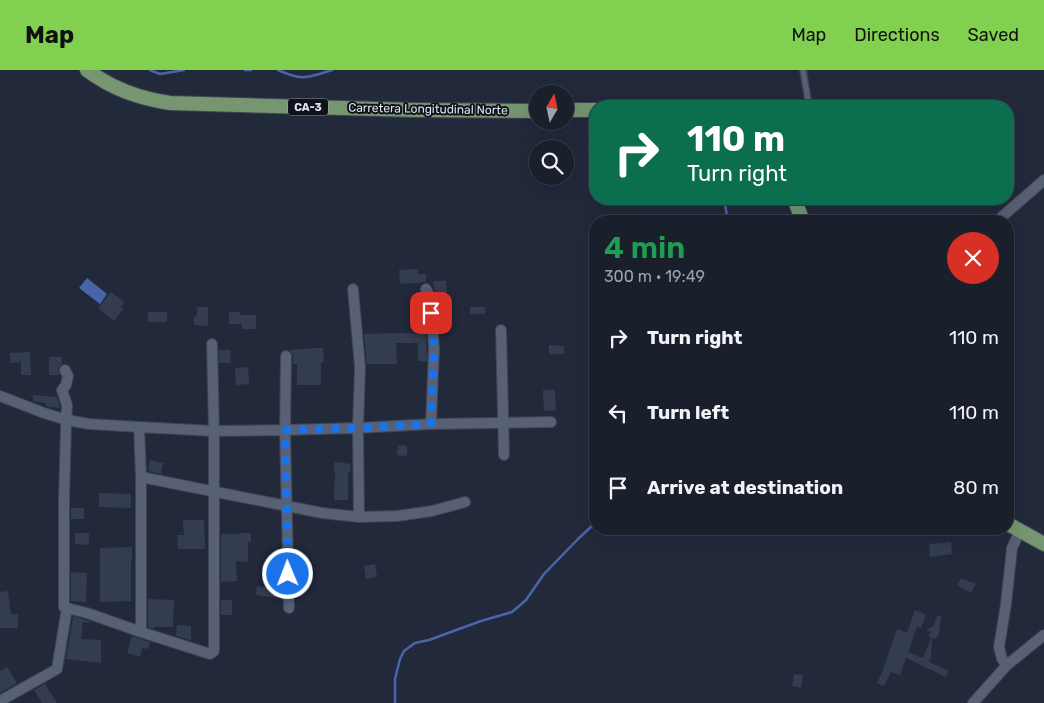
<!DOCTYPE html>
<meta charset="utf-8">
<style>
body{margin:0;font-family:Rubik,sans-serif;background:#272c38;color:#f1f3f6;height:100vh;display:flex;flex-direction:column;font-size:19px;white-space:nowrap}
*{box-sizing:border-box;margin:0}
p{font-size:16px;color:#9fa2a9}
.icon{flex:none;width:28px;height:28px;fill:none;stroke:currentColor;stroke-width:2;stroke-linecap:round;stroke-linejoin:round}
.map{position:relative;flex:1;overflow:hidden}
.side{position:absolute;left:589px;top:145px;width:425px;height:320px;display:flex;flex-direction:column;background:#1a1f2c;border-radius:20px;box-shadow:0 5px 20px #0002,0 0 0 1px #383d48}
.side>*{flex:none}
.top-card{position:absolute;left:589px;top:30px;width:425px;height:105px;border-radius:20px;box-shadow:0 5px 20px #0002,0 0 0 1px #383d48;background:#0b6e4f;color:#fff;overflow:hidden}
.needle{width:32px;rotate:9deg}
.buttons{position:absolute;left:529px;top:15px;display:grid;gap:10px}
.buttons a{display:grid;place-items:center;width:45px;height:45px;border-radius:50%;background:#1a1f2c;box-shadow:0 5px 20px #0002,0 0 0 1px #383d48;font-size:25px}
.pin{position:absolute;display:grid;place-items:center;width:42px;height:42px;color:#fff;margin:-21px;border-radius:10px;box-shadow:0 2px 8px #0006}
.me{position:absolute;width:55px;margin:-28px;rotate:359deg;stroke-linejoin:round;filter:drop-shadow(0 0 4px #0008)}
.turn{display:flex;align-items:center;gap:18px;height:105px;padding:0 15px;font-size:22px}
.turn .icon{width:65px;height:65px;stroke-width:2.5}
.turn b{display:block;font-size:35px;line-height:42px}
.round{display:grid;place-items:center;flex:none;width:52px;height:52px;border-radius:26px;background:#272c38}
.headline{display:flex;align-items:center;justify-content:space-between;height:85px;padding:0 15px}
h1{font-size:30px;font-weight:600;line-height:38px;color:#1e9e55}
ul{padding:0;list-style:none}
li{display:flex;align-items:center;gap:15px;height:75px;padding:0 15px}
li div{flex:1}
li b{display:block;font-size:19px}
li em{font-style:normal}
header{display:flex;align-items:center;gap:30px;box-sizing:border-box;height:70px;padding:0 25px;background:#82d04f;color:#111}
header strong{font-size:24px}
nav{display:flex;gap:28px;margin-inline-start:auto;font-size:18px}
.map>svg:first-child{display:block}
</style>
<header>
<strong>Map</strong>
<nav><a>Map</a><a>Directions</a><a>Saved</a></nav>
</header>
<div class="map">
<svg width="1044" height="633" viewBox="0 0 1044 633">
<rect width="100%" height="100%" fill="#22293b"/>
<path fill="#4965aa" d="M 87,208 L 107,224 L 100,234 L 79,218 Z"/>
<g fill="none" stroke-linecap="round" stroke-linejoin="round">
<path stroke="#4965aa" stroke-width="2.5" d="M 150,0 L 160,4 L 184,0
M 245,0 L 251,0
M 278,0 C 303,11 306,8 332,0
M 724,129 L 728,151
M 395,633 L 395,609 L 400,589 L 404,581 L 415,573 L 429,570 L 481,551 L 512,542 L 526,530 L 544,504 L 578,469 L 595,453"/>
</g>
<path fill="#343d4f" d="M 418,199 L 418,204 L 426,204 L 426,212 L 400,214 L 399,200 Z
M 433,211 L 446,211 L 447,225 L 437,225 L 434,219 Z
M 111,222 L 124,232 L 121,237 L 124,238 L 114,251 L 98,238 Z
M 197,237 L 208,237 L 208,256 L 194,255 L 194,246 L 197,247 Z
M 470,237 L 485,237 L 485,244 L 470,244 Z
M 148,242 L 167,242 L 167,252 L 148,252 Z
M 229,242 L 240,242 L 240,245 L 256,245 L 256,259 L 242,259 L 242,254 L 229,254 Z
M 398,263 L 426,264 L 427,291 L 418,291 L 418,273 L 396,273 L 397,294 L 367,294 L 364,264 Z
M 549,275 L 564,276 L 564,284 L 549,284 Z
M 315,278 L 323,278 L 324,292 L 321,293 L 321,315 L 297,315 L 297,294 L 293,294 L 293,286 L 290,280 Z
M 219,280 L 231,280 L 230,293 L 219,293 Z
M 30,282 L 31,305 L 21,305 L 21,292 L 10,293 L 10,283 Z
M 49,287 L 62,287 L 62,294 L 60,296 L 58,299 L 60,305 L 49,305 Z
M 248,297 L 249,314 L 236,315 L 235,298 Z
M 543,320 L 555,320 L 556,340 L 544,341 Z
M 33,325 L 57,327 L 60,338 L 49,337 L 46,336 L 46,333 L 33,331 Z
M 398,375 L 407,376 L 407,386 L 397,385 Z
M 150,390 L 163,393 L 161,404 L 148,401 Z
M 335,392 L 351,394 L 350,403 L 348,402 L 348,430 L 334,430 L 335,401 L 333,401 Z
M 99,423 L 131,424 L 131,438 L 99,437 Z
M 71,438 L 84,438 L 84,449 L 71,449 Z
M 183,450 L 204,450 L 205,479 L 178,479 L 177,465 L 184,465 Z
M 75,463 L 89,463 L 89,475 L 75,474 Z
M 239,463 L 251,463 L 251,472 L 248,472 L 248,492 L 236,491 L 237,511 L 221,512 L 221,464 L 239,464 Z
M 951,472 L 952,484 L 930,487 L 929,474 Z
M 132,477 L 132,491 L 131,491 L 131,531 L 100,532 L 100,478 Z
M 375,494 L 377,507 L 366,509 L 364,496 Z
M 71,502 L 87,503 L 86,532 L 71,531 Z
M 961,508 L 976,514 L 971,523 L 957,515 Z
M 257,516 L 272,518 L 272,517 L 281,517 L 280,527 L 269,527 L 256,525 Z
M 8,521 L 11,544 L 18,544 L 18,558 L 0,558 L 0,522 Z
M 148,529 L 174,530 L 173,557 L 154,557 L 154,559 L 148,557 Z
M 221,530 L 232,530 L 232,545 L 221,545 Z
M 915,540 L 926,545 L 921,558 L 917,557 L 908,582 L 923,588 L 931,568 L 932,568 L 931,588 L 929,592 L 949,601 L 946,607 L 906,588 L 900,605 L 891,602 L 884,616 L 877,613 L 882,602 L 897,559 L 907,563 Z
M 938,545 L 941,546 L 939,563 L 936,569 L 929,567 L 931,562 L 926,560 L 933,556 Z
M 73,546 L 91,552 L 91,553 L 83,552 L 81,569 L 101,570 L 101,593 L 66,589 Z
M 177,555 L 191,556 L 191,570 L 176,566 Z
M 132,566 L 150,572 L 148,579 L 142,578 L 140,587 L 127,583 Z
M 7,597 L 17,613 L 0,623 L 0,601 Z
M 794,604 L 803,605 L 801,618 L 792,616 Z
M 45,614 L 57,633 L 42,633 L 34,620 Z"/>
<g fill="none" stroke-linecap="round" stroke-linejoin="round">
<defs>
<path id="service" d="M 803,0 L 809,36"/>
<path id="minor" d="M 997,151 L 1044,110
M 353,219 L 360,297 L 358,358 L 359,447
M 426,219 L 430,227 L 434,278 L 431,354
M 501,260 L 504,385
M 286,286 L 285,360 L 289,538
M 0,326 L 44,343 L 67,350 L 89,354 L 139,357 L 214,361 L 285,360 L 358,358 L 431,354 L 551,352
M 139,357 L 141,407 L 141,562
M 141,407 L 322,443 L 359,447 L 397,446 L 432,441 L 465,432
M 67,538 L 87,543 L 141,562 L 210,584 L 214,581 L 214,361 L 212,274
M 1007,595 L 1002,589 L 999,577 L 1006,534 L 1012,478 L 1020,461
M 0,631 L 57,599 L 67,538 L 64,537 L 64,430 L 66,356 L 67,335 L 62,320 L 66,315 L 68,306 L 65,300
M 973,633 L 1007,595 L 1044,565"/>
<path id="primary" d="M 87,0 C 113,19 138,28 170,33 L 414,40 L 538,41
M 565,40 L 595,40
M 794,129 L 803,151
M 1008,454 L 1044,474"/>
</defs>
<use href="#service" stroke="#3e4452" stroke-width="8"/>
<use href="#minor" stroke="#3e4452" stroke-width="12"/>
<use href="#primary" stroke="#3e4452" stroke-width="16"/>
<use href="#service" stroke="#576074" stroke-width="5"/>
<use href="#minor" stroke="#576074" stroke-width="10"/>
<use href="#primary" stroke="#759671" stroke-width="14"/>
</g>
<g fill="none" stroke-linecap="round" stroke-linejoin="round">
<path stroke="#1a73e8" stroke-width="9" stroke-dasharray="0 16.2" d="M 288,504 L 285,360 L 358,358 L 431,354 L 434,278 L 431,243"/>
</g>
<g text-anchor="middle" stroke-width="4" stroke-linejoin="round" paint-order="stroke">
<rect fill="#0f121a" stroke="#a0a4af" stroke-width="1" x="288" y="28.5" width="40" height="17" rx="4"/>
<g font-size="11" font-weight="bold" fill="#dee3ef">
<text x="308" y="41">CA-3</text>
</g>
<g font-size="12" fill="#dee3ef" stroke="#0f121a">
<text transform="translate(428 39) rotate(1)" y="4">Carretera Longitudinal Norte</text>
</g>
</g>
</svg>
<div class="buttons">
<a><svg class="needle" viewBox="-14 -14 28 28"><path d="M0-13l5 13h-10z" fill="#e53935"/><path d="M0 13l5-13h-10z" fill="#9fa2a9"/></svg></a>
<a><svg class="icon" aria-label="search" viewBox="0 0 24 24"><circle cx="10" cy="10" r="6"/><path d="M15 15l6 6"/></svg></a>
</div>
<div class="pin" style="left:431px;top:243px;background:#d93025"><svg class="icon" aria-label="arrive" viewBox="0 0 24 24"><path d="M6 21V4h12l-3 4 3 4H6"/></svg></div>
<svg class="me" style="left:288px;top:504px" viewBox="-20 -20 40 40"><circle r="17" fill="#1a73e8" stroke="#fff" stroke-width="3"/><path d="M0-11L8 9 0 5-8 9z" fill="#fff"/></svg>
<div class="top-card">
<div class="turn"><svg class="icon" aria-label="right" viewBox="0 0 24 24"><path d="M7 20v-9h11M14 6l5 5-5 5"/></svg><div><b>110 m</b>Turn right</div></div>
</div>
<section class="side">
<div class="headline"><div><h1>4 min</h1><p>300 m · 19:49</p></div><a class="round" style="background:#d93025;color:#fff"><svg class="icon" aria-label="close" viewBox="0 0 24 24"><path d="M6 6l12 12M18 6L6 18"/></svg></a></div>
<ul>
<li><svg class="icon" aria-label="right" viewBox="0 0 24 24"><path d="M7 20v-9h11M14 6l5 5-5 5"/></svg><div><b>Turn right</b></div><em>110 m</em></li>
<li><svg class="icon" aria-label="left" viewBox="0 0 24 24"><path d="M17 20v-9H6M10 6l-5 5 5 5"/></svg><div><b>Turn left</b></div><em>110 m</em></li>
<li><svg class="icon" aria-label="arrive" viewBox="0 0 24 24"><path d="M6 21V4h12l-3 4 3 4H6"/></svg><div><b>Arrive at destination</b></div><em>80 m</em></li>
</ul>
</section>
</div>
